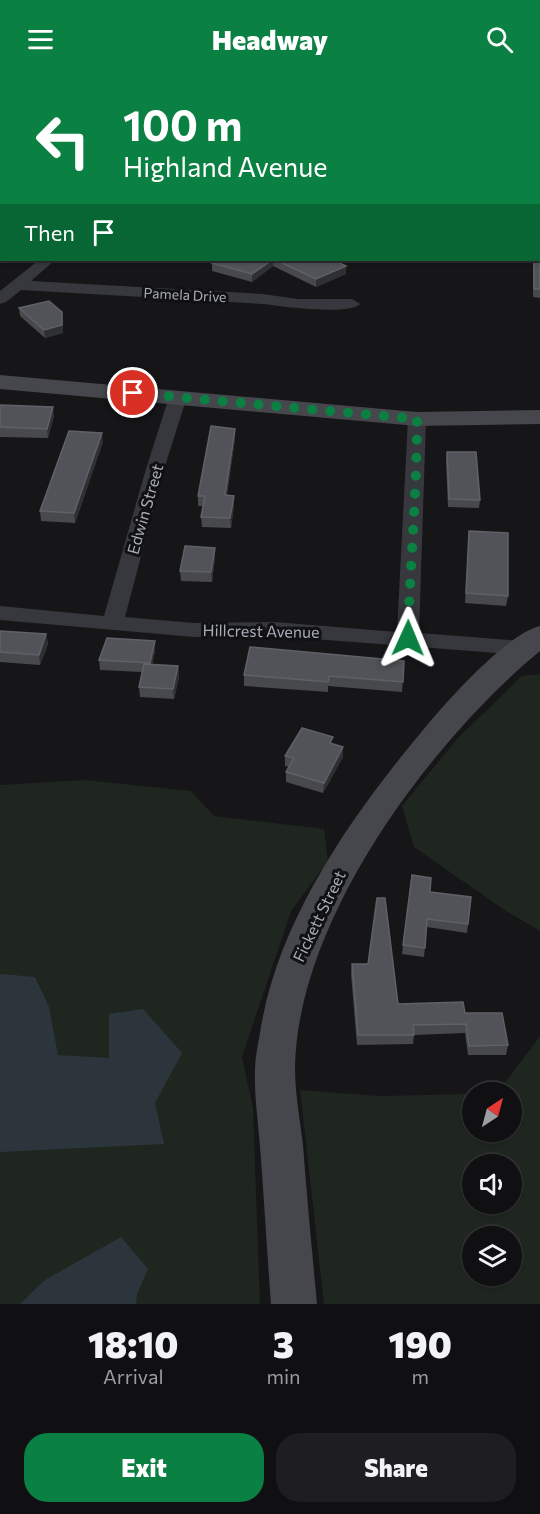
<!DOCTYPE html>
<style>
body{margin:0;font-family:Commissioner,sans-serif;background:#1e1e20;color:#f1f3f6;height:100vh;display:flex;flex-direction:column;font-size:22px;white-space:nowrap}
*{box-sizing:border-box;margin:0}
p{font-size:20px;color:#9c9d9f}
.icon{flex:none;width:33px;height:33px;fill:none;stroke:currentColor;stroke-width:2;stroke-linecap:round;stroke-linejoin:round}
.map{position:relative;height:1226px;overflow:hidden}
.sheet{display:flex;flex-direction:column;background:#101012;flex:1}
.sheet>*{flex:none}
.top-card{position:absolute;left:0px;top:0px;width:540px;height:183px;box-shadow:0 2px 4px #0004,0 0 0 2px #303032;background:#0b8043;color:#fff;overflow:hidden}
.needle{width:39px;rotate:36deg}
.buttons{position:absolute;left:462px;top:1004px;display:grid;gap:12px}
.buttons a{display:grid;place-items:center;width:60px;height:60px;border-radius:50%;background:#101012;box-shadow:0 2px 4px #0004,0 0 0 2px #303032;font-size:30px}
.pin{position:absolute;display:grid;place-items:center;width:51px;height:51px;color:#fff;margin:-26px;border:3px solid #fff;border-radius:50%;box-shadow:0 2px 6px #0007}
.me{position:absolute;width:66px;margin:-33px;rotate:1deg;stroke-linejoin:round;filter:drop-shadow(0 0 4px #0008)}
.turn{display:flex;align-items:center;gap:21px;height:126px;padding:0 24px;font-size:27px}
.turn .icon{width:78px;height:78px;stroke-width:2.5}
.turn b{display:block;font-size:42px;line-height:51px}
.then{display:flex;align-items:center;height:57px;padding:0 24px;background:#0003;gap:12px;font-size:22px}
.eta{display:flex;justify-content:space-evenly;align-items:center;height:102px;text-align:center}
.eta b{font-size:36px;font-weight:800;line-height:42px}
.action{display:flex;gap:12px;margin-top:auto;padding:12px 24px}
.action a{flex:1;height:69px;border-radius:24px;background:#0b8043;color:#fff;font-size:24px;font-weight:800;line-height:69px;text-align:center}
.action a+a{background:#1e1e20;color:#f1f3f6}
header{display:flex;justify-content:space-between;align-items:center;height:78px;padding:0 24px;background:#0b8043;color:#fff;font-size:27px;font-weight:800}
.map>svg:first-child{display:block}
</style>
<header><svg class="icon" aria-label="menu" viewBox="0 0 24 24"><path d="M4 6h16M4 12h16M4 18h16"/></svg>Headway<svg class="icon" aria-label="search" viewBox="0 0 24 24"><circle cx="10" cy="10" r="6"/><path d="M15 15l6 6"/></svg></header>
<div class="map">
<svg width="540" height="1226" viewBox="0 0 540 1226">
<rect width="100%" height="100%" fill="#161618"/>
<path fill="#1e261f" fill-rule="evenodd" d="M 540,596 L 540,853 L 503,831 L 414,769 L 402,728 L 458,660 L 522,598 Z
M 84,702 L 191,713 L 214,738 L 324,751 L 328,783 L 291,833 L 242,979 L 253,1030 L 260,1226 L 0,1226 L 0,707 Z
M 540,958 L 540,1226 L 324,1226 L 300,1012 L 379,1018 L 472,1016 L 472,1053 L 512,1053 L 512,1014 L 498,1014 ZM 472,1086 L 512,1086 L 512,1125 L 472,1125 ZM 472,1158 L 512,1158 L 512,1197 L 472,1197 Z"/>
<path fill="#2c353c" d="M 0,896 L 35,899 L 49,929 L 58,977 L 109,980 L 109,936 L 143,931 L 182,975 L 155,1025 L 164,1066 L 0,1074 Z
M 121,1159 L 148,1191 L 137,1216 L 136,1226 L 20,1226 L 45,1202 Z"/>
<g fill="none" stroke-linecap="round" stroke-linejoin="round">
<path fill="#37383d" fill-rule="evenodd" d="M 230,0 L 244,0 L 229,2 Z
M 39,182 L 55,182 L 31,203 L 263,216 L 297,221 L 352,221 L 360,226 C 349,238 280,228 263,226 L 21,212 L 6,224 L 0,226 L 0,213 Z
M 178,314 L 184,315 L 187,319 L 164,391 L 125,539 L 194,545 L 275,544 L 397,554 L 408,341 L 411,337 L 423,337 L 426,341 L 419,555 L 522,563 L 530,565 L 533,570 L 530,575 L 522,577 L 275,558 L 194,559 L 0,542 L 0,528 L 104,538 L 146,391 L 169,319 L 172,315 Z"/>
<path fill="#45474d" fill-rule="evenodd" d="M 0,297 L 417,334 L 540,332 L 540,346 L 417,348 L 0,311 Z
M 540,548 L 540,573 C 430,664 297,842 295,990 C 295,1015 300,1042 303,1067 C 307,1120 312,1173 317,1226 L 271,1226 C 267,1173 264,1121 260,1068 C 258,1042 254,1016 255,991 C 255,979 258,967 260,955 C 277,843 352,737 423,652 C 446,624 506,556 540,548 Z"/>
</g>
<path fill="#47494d" d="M 384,0 L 540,0 L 540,52 L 538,52 L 538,2 L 384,1 Z
M 538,54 L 540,55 L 540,130 L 538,130 Z
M 538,132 L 540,133 L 540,168 L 538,168 Z
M 540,179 L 540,220 L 533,219 L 533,182 L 538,182 Z
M 217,182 L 333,182 L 346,188 L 346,196 L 316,209 L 273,188 L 252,204 L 212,193 L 212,185 Z
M 19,230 L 62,234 L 63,255 L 45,260 L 20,238 Z
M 0,327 L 54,338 L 48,360 L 0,359 Z
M 235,361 L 227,417 L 234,427 L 231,450 L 202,449 L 201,439 L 203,428 L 198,428 L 198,418 Z
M 103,364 L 75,445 L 41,443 L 40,433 Z
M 447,374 L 480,422 L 479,430 L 448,429 L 446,382 Z
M 469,453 L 508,518 L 506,528 L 465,525 Z
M 215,470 L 215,480 L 212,504 L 181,503 L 180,493 Z
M 0,553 L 46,556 L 48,566 L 40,587 L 0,584 Z
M 155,573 L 152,587 L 178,588 L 179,599 L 174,621 L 140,619 L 139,609 L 142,594 L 100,592 L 99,582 Z
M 404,583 L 402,614 L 328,608 L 328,614 L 244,608 L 244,597 Z
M 333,666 L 343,679 L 323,715 L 286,704 L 286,694 L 289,689 L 285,688 L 285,678 Z
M 430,814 L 471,819 L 467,855 L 427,849 L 424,879 L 402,876 L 403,867 Z
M 352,886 L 398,926 L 465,935 L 508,967 L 506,977 L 468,977 L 465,955 L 414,957 L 413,966 L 357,967 L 351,896 Z"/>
<path fill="#2f3033" d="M 272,182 L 273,182 L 273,188 L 252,204 L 252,196 Z
M 346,188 L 346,196 L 316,209 L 316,201 Z
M 62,234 L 63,255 L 45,260 L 44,252 Z
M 53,329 L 54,338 L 48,360 L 47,351 Z
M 235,351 L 235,361 L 225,427 L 225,417 Z
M 102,355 L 103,364 L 75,445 L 74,435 Z
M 234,418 L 234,427 L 231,450 L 230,440 Z
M 215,470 L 215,480 L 212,504 L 211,494 Z
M 46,556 L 48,566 L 40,587 L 39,577 Z
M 155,563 L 155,573 L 151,595 L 150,585 Z
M 178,588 L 179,599 L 174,621 L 173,611 Z
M 343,669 L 343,679 L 323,715 L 324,705 Z"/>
<path fill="#525359" stroke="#5f6168" stroke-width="1.5" d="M 330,0 L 385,1 L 385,0 L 540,0 L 540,45 L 538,44 L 538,2 L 330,2 Z
M 538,54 L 540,55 L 540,122 L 538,122 Z
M 538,132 L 540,133 L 540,160 L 538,160 Z
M 538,178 L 540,179 L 540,211 L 534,211 L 534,182 L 538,182 Z
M 217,182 L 272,182 L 252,196 L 212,185 Z
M 276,182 L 333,182 L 346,188 L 316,201 Z
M 49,223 L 62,234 L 62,247 L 44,252 L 19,230 Z
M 0,327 L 53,329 L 47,351 L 0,349 Z
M 211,348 L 235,351 L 225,417 L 234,418 L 230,440 L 201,439 L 205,418 L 198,418 Z
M 69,353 L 102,355 L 74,435 L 40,433 Z
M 447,374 L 476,374 L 480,422 L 449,421 Z
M 469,453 L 508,455 L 508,518 L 466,515 Z
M 185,468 L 215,470 L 211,494 L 180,493 Z
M 0,553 L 46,556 L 39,577 L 0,574 Z
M 107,560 L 155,563 L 150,585 L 99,582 Z
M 250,569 L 404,583 L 403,604 L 329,598 L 328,604 L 244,597 Z
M 144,586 L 178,588 L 173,611 L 139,609 Z
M 302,650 L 333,659 L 330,665 L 343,669 L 324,705 L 286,694 L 294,680 L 285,678 Z
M 412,797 L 431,800 L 430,814 L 471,819 L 468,846 L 427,841 L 425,870 L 403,867 Z
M 377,820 L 385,820 L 398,926 L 463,924 L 465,935 L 502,935 L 508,967 L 469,968 L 466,946 L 413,947 L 414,957 L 358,957 L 352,886 L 368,886 Z"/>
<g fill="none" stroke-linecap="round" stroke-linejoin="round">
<path stroke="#0b8043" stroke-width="10" stroke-dasharray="0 18" d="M 133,315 L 417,341 C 417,414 410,486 408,560"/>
</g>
<g text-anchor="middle" stroke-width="6" stroke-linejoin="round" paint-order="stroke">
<g font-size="14" fill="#a8adb8" stroke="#111113">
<text transform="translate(185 217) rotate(3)" y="5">Pamela Drive</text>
</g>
<g font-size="16" fill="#a8adb8" stroke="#111113">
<text transform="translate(145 431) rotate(-74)" y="6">Edwin Street</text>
<text transform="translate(261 553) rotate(1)" y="6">Hillcrest Avenue</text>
<text transform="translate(319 838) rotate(-64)" y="6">Fickett Street</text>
</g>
</g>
</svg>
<div class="buttons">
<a><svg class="needle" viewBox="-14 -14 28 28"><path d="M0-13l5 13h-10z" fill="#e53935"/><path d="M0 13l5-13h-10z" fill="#9c9d9f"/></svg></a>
<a><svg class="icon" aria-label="sound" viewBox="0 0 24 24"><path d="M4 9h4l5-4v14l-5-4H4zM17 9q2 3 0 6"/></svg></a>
<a><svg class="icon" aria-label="layers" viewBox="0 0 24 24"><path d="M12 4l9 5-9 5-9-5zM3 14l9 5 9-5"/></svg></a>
</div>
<div class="pin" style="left:133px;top:315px;background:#d93025"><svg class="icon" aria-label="arrive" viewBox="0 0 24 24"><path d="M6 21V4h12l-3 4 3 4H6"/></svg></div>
<svg class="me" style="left:408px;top:560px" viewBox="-20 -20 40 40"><path d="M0-17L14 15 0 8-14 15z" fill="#0b8043" stroke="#fff" stroke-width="4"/></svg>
<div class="top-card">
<div class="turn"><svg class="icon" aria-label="left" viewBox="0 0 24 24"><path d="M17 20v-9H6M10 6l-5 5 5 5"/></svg><div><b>100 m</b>Highland Avenue</div></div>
<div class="then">Then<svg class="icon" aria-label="arrive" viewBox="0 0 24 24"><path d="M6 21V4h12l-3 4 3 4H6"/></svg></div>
</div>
</div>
<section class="sheet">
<div class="eta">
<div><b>18:10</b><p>Arrival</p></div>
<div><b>3</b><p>min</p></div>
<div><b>190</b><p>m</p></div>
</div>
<div class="action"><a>Exit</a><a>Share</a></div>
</section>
